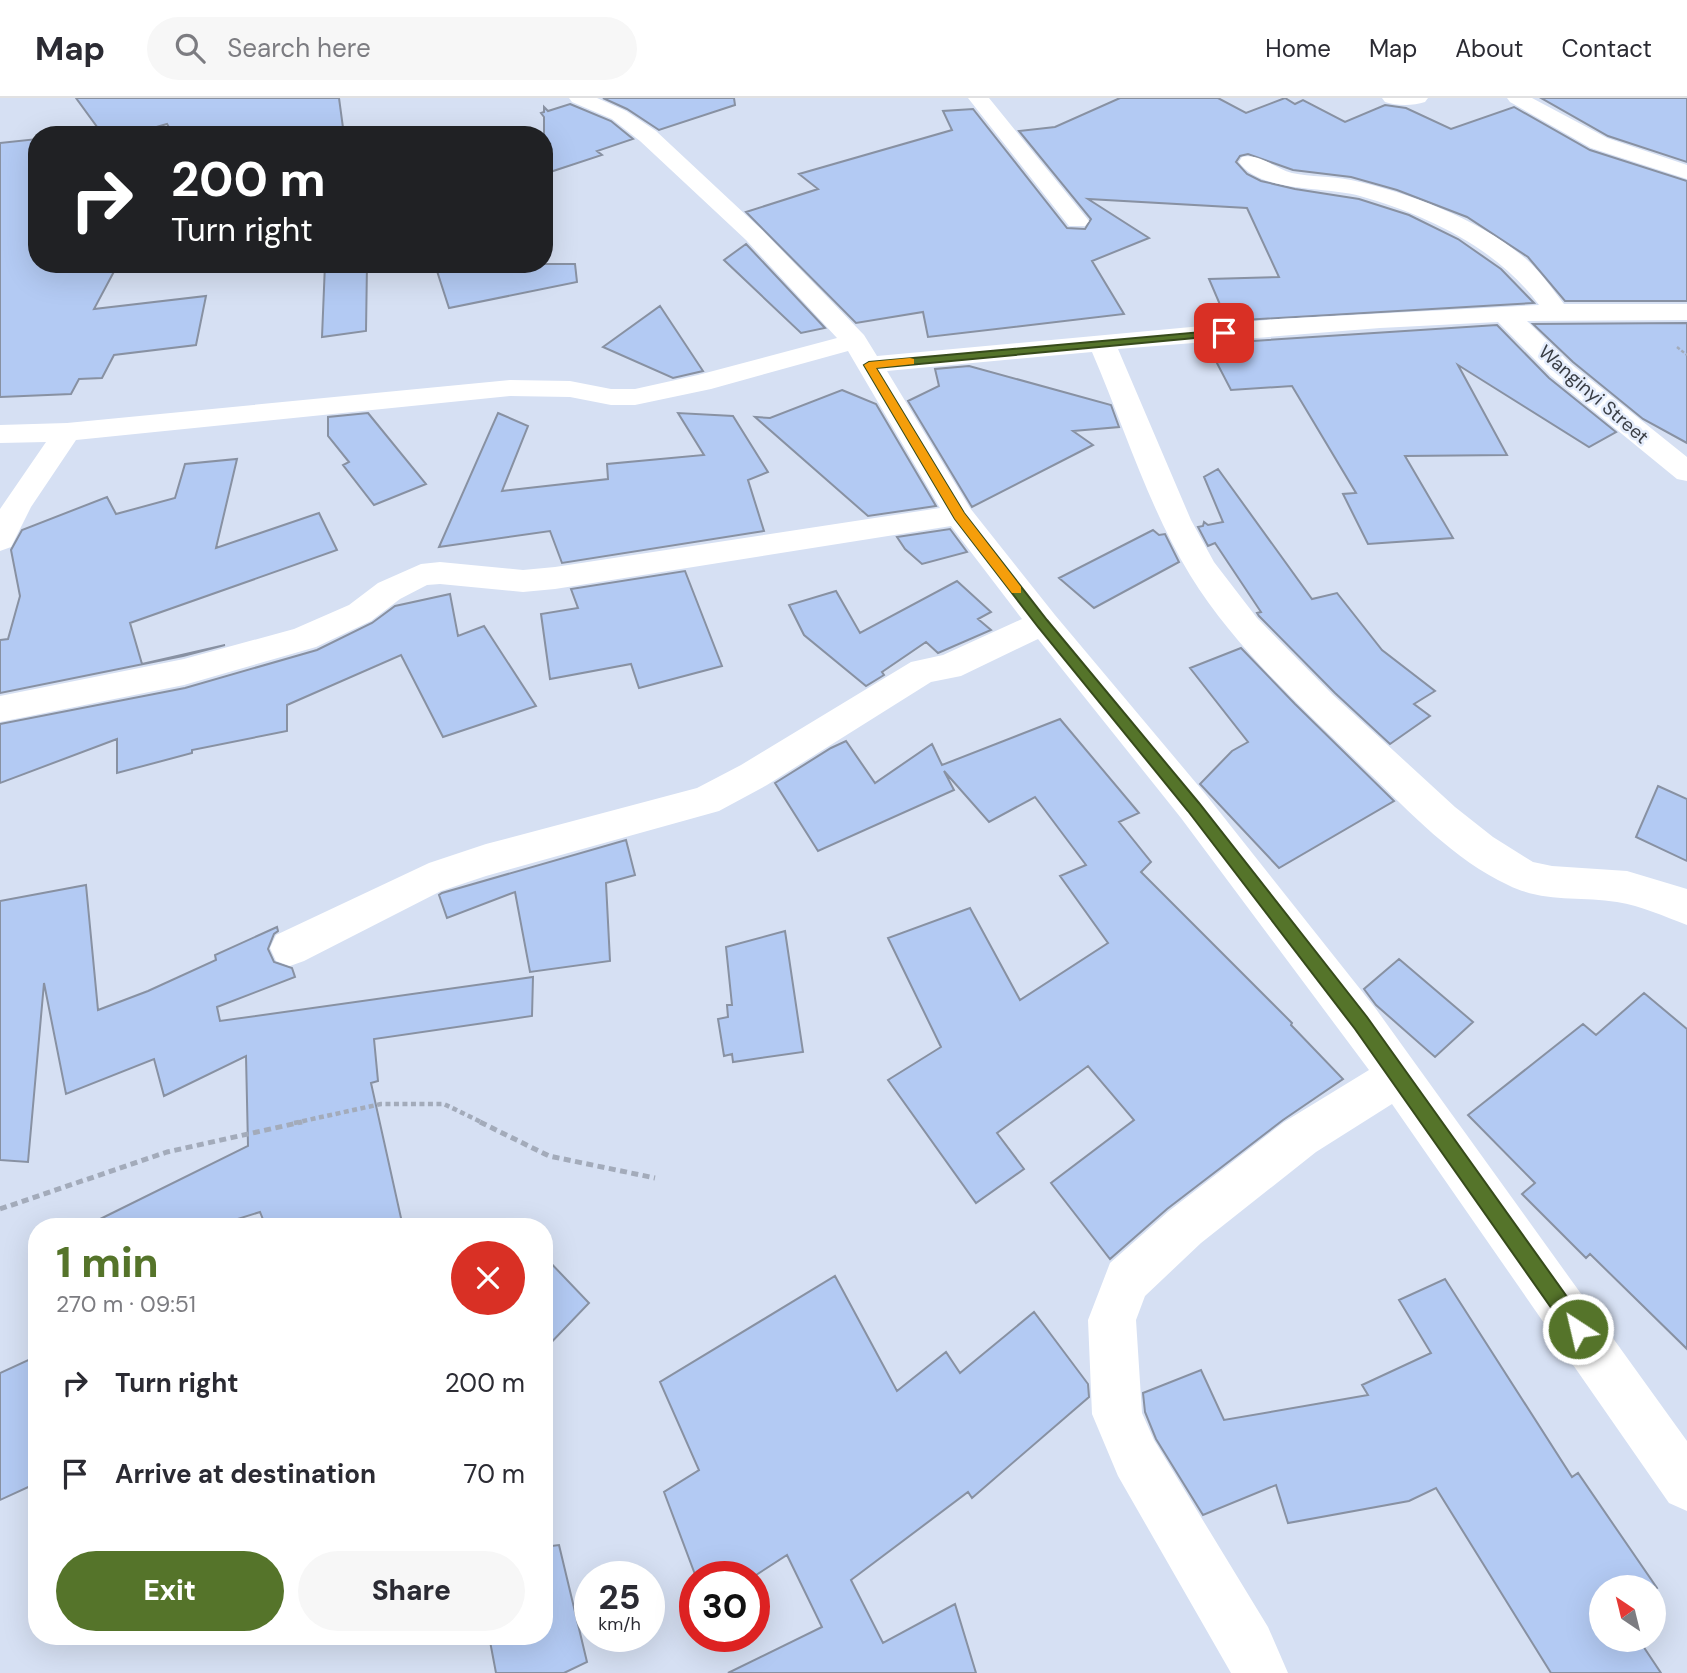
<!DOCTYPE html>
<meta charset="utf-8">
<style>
body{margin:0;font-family:"DM Sans",sans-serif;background:#f7f7f7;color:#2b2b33;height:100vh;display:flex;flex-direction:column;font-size:26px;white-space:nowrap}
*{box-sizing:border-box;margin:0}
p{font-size:23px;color:#7c7c81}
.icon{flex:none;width:38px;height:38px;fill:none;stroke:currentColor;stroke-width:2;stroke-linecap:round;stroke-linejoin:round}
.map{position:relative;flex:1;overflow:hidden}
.side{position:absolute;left:28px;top:1120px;width:525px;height:427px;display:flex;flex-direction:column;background:#fff;border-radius:28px;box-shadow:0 7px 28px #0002}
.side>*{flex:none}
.top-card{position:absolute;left:28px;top:28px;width:525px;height:147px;border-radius:28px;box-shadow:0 7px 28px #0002;background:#202124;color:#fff;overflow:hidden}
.needle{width:46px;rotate:325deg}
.fabs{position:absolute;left:1589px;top:1477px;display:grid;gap:14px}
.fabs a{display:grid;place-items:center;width:77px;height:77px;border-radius:50%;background:#fff;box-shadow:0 7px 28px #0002;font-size:35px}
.speed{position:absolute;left:574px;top:1463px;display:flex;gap:14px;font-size:35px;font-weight:700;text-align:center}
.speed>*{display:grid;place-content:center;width:91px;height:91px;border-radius:50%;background:#fff;box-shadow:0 7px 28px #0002;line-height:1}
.speed small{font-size:18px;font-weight:400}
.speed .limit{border:10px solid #d22;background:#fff;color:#111}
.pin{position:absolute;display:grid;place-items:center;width:60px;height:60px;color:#fff;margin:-30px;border-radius:14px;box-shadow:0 4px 10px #0006}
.me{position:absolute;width:77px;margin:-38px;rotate:325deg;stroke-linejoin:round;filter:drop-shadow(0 0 5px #0008)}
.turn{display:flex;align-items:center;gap:24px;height:147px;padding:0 28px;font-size:32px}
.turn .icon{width:91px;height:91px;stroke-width:2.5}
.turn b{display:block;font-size:49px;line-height:60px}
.round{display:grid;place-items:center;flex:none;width:74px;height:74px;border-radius:37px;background:#f7f7f7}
.summary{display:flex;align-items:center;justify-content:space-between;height:119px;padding:0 28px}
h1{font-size:42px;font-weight:800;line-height:52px;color:#55742a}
.action{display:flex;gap:14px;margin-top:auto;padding:14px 28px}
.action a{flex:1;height:80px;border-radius:42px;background:#55742a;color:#fff;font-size:28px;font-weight:800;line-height:80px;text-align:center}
.action a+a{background:#f7f7f7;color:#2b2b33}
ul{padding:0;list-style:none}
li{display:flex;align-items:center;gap:21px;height:91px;padding:0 28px}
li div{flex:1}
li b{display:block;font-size:26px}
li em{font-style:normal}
header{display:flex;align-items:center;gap:42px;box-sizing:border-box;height:98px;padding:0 35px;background:#fff;border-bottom:2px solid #e1e1e2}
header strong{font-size:33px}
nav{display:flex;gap:38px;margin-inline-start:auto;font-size:24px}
.search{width:490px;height:63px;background:#f7f7f7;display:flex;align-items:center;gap:18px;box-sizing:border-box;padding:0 24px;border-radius:38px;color:#7c7c81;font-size:26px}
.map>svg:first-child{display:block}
</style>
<header>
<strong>Map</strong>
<div class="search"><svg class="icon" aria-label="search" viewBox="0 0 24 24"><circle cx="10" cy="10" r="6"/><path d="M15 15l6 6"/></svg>Search here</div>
<nav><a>Home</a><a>Map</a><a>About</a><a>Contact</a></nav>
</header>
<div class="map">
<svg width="1687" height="1575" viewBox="0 0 1687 1575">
<rect width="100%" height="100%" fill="#d6e0f3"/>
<path fill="#b3caf3" stroke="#8891a2" stroke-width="2" d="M 76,0 L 339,0 L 344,37 L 174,37 L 167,26 L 129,37 L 103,37 Z
M 603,0 L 734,0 L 735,7 L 659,32 L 627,11 Z
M 1120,0 L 1218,0 L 1246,15 L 1285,0 L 1295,6 L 1303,2 L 1345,24 L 1385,7 L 1406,10 L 1451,31 L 1514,9 L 1590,52 L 1687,83 L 1687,203 L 1565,203 L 1528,159 L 1467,119 L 1397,92 L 1351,79 L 1293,72 L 1248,56 L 1240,58 L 1236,64 L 1247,76 L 1261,83 L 1295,91 L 1359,101 L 1409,117 L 1458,141 L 1501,171 L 1534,205 L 1227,223 L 1209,181 L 1279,179 L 1247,110 L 1088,101 L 1149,140 L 1092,163 L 1124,216 L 928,239 L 923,214 L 856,225 L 746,114 L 818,91 L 799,76 L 952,32 L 943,13 L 973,11 L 1067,130 L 1085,131 L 1091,121 L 1019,33 L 1055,29 Z
M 1541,0 L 1687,0 L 1687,64 L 1608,38 Z
M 570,6 L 611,23 L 633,41 L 597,53 L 602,57 L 544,76 L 544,19 L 541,15 L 544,14 L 544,9 L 548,13 Z
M 37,41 L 37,166 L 118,166 L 94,211 L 206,198 L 196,247 L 114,257 L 102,280 L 79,281 L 71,296 L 0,299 L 0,45 Z
M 746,146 L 825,230 L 801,235 L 724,162 Z
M 325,166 L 367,166 L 366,233 L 322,239 Z
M 469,166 L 575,166 L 577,184 L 449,210 L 437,173 Z
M 660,208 L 703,273 L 673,280 L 603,249 Z
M 1687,225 L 1687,345 L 1643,321 L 1573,264 L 1533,226 Z
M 1497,227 L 1549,280 L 1616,334 L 1589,349 L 1458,267 L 1507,357 L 1405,358 L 1453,440 L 1368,446 L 1343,396 L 1356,395 L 1292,288 L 1231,292 L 1207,246 Z
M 969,268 L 1111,307 L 1119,329 L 1073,333 L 1093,347 L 972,409 L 908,303 L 939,288 L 935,271 Z
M 842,292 L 876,306 L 936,408 L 868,418 L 755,319 L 770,320 Z
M 368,315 L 426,386 L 374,407 L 343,367 L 349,364 L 328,338 L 328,319 Z
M 498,315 L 528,328 L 502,393 L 608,381 L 607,366 L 704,357 L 678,315 L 733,318 L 768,374 L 748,382 L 764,433 L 562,465 L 550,433 L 439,449 Z
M 237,361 L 216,450 L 319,415 L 337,452 L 130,525 L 142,566 L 225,547 L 183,558 L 0,595 L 0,542 L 8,541 L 20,498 L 11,452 L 22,432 L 107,399 L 116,416 L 175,400 L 185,366 Z
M 1218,371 L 1312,501 L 1337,495 L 1382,552 L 1435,593 L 1414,606 L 1430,618 L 1390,646 L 1335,595 L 1259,518 L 1257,515 L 1261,514 L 1215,445 L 1208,448 L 1198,429 L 1203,428 L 1204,424 L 1208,427 L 1223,424 L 1204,379 Z
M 950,431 L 967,454 L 922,466 L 905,451 L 897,439 Z
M 1153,432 L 1159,437 L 1165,436 L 1179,464 L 1094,510 L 1059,480 Z
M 685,473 L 722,568 L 639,590 L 631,566 L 550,581 L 541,516 L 578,510 L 571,491 Z
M 957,483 L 991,514 L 978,521 L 991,532 L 938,555 L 926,544 L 882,574 L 884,577 L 866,588 L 804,537 L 789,507 L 836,493 L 860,535 Z
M 450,496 L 458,538 L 484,528 L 536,608 L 443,639 L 401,557 L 287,607 L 287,633 L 192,652 L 192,655 L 117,675 L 117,641 L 0,685 L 0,626 L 185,590 L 317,552 L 372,525 L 395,508 Z
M 1241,550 L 1295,606 L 1394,703 L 1279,770 L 1200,686 L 1232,653 L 1248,644 L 1190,570 Z
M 1060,621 L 1139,715 L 1119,724 L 1151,764 L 1141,774 L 1292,925 L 1291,927 L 1343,981 L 1283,1022 L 1167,1111 L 1110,1161 L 1051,1085 L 1134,1022 L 1088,968 L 997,1035 L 1024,1071 L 976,1105 L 888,982 L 941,949 L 888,840 L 970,810 L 1020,902 L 1108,845 L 1060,778 L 1086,767 L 1035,699 L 989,724 L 944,673 L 954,692 L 818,753 L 775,685 L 831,650 L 846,643 L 875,685 L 932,646 L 942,667 Z
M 1658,688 L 1687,701 L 1687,763 L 1636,739 Z
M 626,742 L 635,777 L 606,785 L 610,863 L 530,874 L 515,794 L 447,820 L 439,797 L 442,795 Z
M 86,787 L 98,912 L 148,893 L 216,862 L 215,857 L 277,829 L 278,833 L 274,836 L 268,851 L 274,864 L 292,870 L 295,879 L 217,909 L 220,923 L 533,879 L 532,918 L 374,941 L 378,983 L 371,985 L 403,1129 L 266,1129 L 260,1114 L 212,1129 L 84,1129 L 248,1048 L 246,958 L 164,998 L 154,961 L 66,996 L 44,885 L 28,1064 L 0,1062 L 0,803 Z
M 785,833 L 803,954 L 733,964 L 732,956 L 724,958 L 718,921 L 728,919 L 727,907 L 732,907 L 726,849 Z
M 1399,861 L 1473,924 L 1435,959 L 1376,907 L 1364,891 Z
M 1644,895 L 1687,931 L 1687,1251 L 1590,1156 L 1586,1160 L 1522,1096 L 1535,1085 L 1468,1017 L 1583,926 L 1596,937 Z
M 544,1158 L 589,1205 L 544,1252 Z
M 835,1178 L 897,1293 L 946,1254 L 960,1275 L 1034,1214 L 1088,1286 L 1089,1299 L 972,1400 L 968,1394 L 851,1482 L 883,1545 L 955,1506 L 976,1575 L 728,1575 L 822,1529 L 787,1457 L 753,1479 L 696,1479 L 664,1394 L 699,1372 L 660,1284 Z
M 1445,1181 L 1572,1379 L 1578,1375 L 1657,1490 L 1654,1492 L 1654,1489 L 1601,1489 L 1601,1542 L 1639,1542 L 1661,1575 L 1551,1575 L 1436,1390 L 1409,1403 L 1288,1425 L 1276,1387 L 1203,1417 L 1156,1341 L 1145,1314 L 1143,1295 L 1201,1272 L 1224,1322 L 1368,1297 L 1362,1287 L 1431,1255 L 1399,1202 Z
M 37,1258 L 37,1385 L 0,1402 L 0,1275 Z
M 559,1447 L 587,1564 L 564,1575 L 496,1575 L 489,1538 L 544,1538 L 544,1449 Z"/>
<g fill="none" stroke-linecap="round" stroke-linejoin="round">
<path stroke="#a3abba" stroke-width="2.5" stroke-dasharray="3.5 2" stroke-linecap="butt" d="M 1677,249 L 1687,257"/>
<path stroke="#a3abba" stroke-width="4.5" stroke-dasharray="5 3.5" stroke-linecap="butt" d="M 294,1025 L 381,1006 L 444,1006 L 483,1025"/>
<path stroke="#a3abba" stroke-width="5" stroke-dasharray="7 4.5" stroke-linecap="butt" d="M 480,1024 L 549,1058 L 655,1080
M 0,1111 L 167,1054 L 302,1024"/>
<path fill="#fff" fill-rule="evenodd" d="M 569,0 L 597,0 L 626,13 L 656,33 L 762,132 L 864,237 L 877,258 L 1278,221 L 1539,207 C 1497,150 1427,117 1360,98 C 1327,88 1260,95 1239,64 L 1242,59 C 1260,55 1275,71 1292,75 C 1311,79 1331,78 1351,82 C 1410,95 1479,121 1526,161 C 1541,174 1552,191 1564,206 L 1687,206 L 1687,222 L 1527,223 L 1571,266 L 1687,359 L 1687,383 L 1677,381 L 1551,278 L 1498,224 L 1380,230 L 1118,251 L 1191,422 L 1214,464 L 1257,520 L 1333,597 L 1455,709 L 1493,739 L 1533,764 L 1552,768 L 1627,773 L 1687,791 L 1687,827 C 1663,818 1642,808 1617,804 C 1579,798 1544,805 1508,787 C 1454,762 1410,714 1368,674 C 1305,612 1237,553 1190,477 C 1148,408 1124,328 1092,254 L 887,273 L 970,410 L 1055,517 L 1207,698 L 1376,911 L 1687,1343 L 1687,1413 L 1669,1405 L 1392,1006 L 1316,1054 L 1201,1145 L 1145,1198 L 1136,1222 L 1142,1315 L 1154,1342 L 1268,1529 L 1288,1575 L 1231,1575 L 1118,1378 L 1092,1316 L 1088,1222 L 1110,1165 L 1169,1113 L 1284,1024 L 1369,972 L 1181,720 L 1038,541 L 961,578 L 931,584 L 767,687 L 719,713 L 486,778 L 441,793 L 304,863 L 290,868 L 276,863 L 270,850 L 276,837 L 429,765 L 486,746 L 697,690 L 741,667 L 911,564 L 943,557 L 1022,521 L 951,428 L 555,491 L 523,494 L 440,486 L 427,487 L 400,501 L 371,523 L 316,549 L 184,587 L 0,624 L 0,598 L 184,561 L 294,531 L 349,507 L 378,485 L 421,466 L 440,464 L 523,472 L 555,469 L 940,410 L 848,253 L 711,291 L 635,307 L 611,307 L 570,299 L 510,298 L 76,342 L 31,409 L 11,449 L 0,453 L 0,411 L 46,344 L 0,345 L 0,327 L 67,325 L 510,282 L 570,283 L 611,291 L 635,291 L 698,277 L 837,240 L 746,142 L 640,43 L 612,21 L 572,4 Z
M 968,0 L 989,0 L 1085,118 L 1089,123 L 1085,128 L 1069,128 Z
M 1382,0 L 1428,0 L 1425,4 C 1413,8 1397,8 1385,4 Z
M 1507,0 L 1532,0 L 1607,40 L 1687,67 L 1687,81 L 1591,50 L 1510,4 Z"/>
</g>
<path fill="#55742a" stroke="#374b1b" stroke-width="2" d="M 1224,232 L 1229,235 L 1227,237 L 876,270 L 964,415 L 1047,522 L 1199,705 L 1367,919 L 1585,1224 L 1588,1231 L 1585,1238 L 1578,1241 L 1571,1238 L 1355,931 L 1188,713 L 1038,529 L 955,421 L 864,267 L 869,264 Z"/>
<path fill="#f59e0b" d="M 910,260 L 914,261 L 914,266 L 876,270 L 964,415 L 1021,489 L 1021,495 L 1012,495 L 955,421 L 864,267 L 869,264 Z"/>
<g text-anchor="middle" stroke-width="5" stroke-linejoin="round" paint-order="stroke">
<g font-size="19" fill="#393d44" stroke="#e5edfc">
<text transform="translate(1594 296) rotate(41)" y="7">Wanginyi Street</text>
</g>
</g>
</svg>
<div class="fabs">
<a><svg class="needle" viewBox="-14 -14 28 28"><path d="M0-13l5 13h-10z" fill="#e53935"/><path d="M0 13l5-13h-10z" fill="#7c7c81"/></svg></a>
</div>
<div class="speed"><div>25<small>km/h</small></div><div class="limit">30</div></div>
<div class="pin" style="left:1224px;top:235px;background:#d93025"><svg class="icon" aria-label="arrive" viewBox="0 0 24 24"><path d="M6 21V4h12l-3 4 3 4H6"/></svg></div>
<svg class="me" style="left:1578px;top:1231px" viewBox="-20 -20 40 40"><circle r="17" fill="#55742a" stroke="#fff" stroke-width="3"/><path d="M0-11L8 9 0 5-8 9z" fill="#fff"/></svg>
<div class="top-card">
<div class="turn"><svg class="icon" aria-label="right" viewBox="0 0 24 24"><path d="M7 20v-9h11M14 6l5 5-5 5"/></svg><div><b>200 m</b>Turn right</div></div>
</div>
<section class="side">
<div class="summary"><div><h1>1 min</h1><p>270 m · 09:51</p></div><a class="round" style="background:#d93025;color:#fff"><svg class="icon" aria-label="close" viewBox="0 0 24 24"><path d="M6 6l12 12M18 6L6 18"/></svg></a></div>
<ul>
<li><svg class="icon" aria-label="right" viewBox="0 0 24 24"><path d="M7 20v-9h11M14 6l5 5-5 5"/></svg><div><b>Turn right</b></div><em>200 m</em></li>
<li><svg class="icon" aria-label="arrive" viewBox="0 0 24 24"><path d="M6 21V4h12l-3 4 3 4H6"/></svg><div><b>Arrive at destination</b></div><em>70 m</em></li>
</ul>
<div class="action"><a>Exit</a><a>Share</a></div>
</section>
</div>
